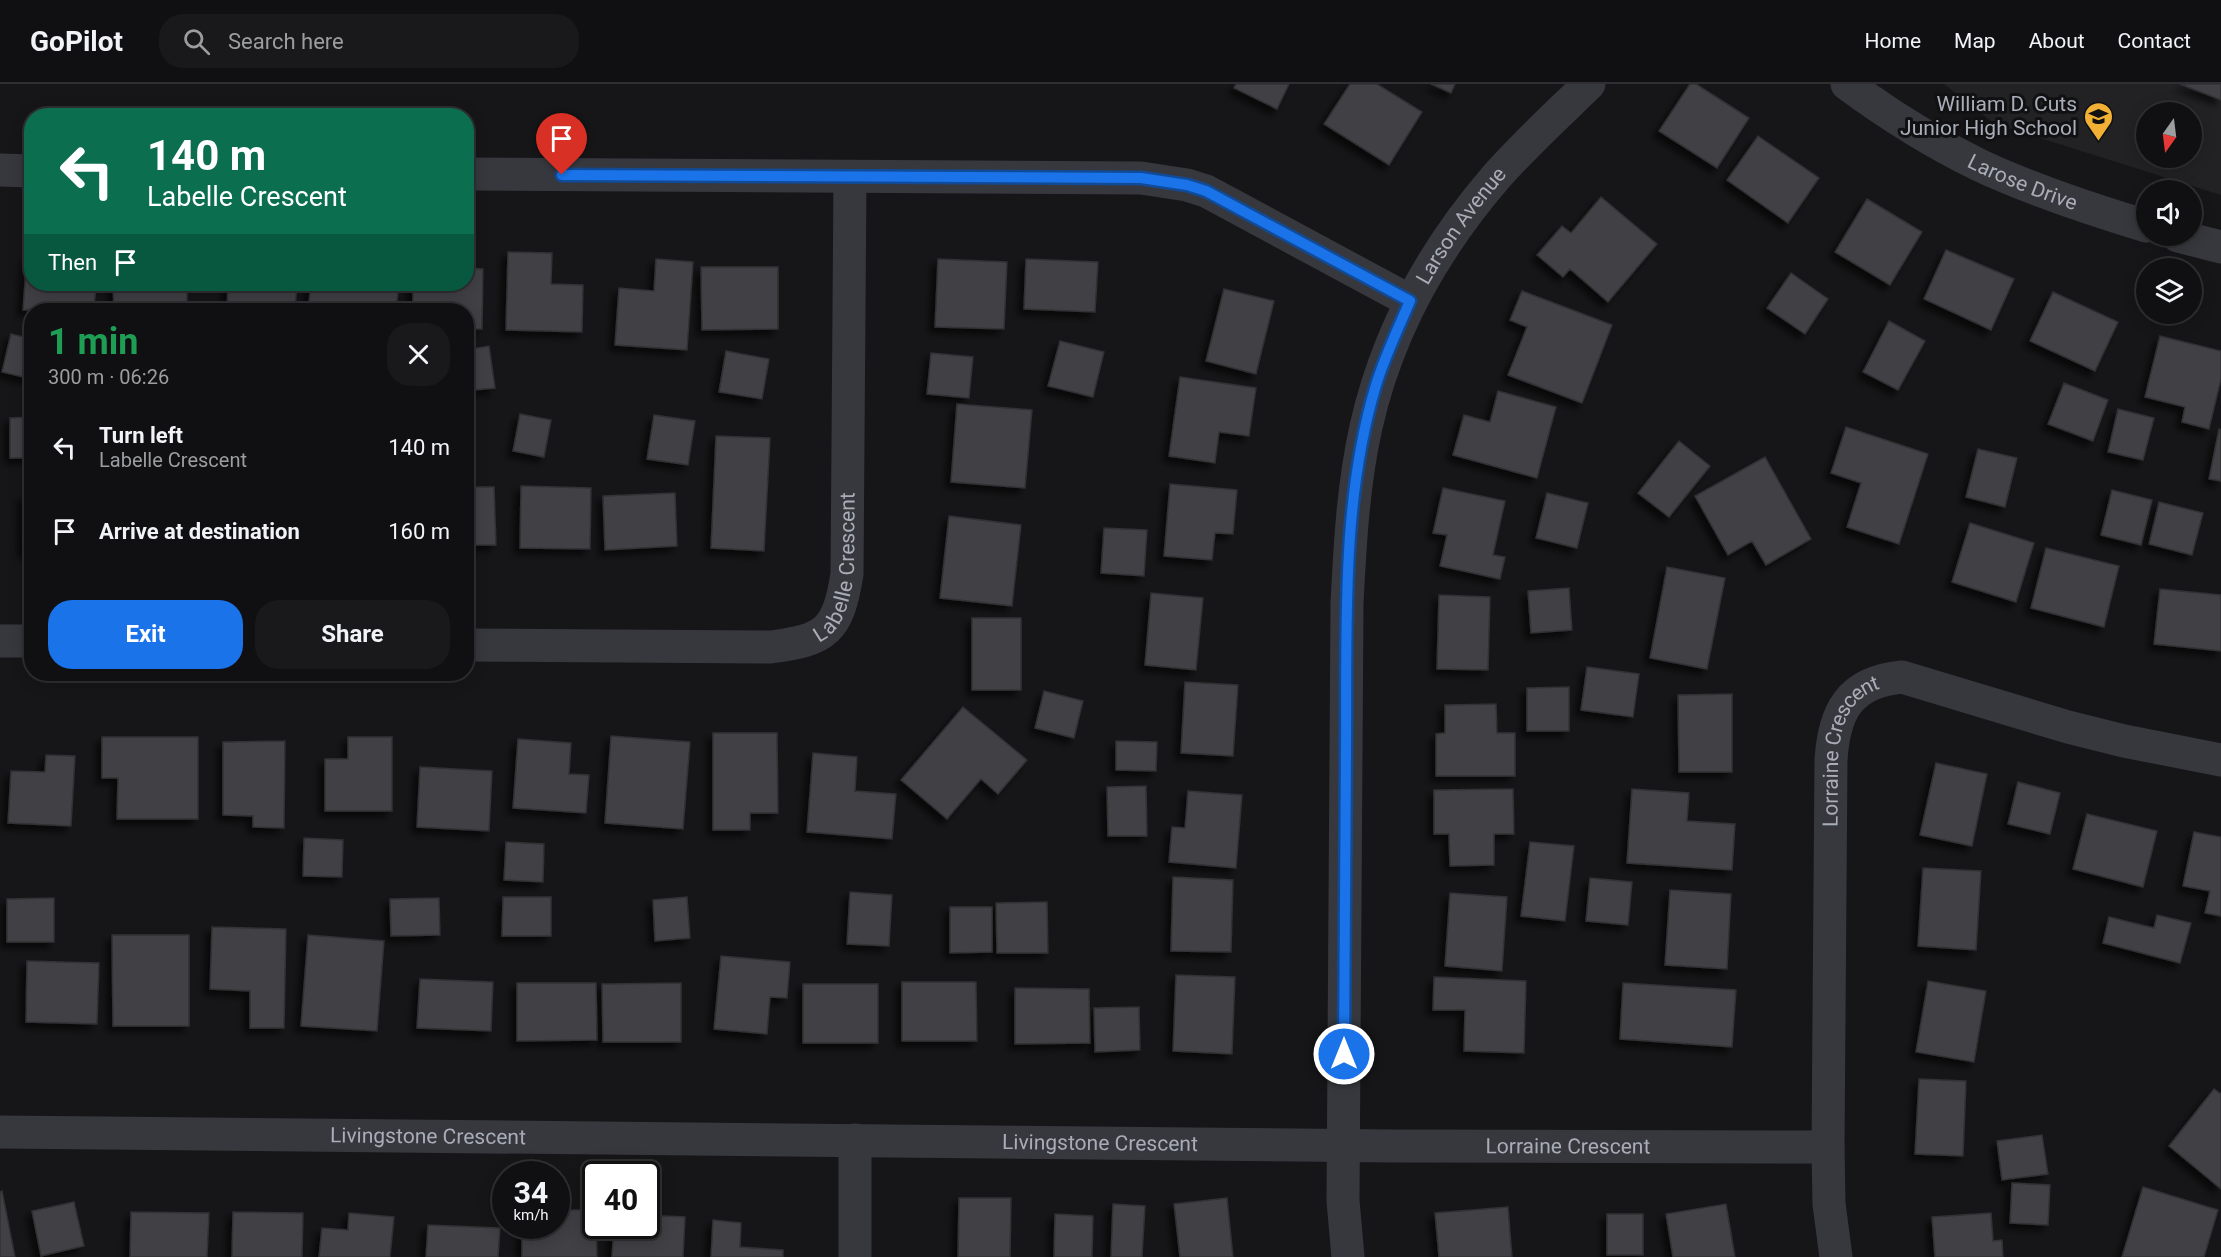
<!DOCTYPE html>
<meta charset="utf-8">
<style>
body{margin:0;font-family:Roboto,sans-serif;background:#19191b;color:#f1f3f6;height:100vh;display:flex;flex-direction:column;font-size:22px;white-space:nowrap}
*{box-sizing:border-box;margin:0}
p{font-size:20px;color:#9c9d9f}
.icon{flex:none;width:33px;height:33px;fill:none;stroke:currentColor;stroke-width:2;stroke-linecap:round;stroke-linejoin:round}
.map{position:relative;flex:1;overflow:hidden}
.side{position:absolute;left:24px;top:219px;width:450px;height:378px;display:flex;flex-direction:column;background:#101012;border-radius:24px;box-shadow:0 3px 15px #0003,0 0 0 2px #303032}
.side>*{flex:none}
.guide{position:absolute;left:24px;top:24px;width:450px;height:183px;border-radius:24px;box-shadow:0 3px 15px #0003,0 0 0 2px #303032;background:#0b6e4f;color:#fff;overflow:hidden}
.needle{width:39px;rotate:194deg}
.controls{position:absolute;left:2136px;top:18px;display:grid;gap:12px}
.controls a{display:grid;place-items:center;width:66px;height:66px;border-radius:50%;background:#101012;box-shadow:0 3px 15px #0003,0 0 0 2px #303032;font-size:30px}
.speed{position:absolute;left:492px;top:1077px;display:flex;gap:12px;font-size:30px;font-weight:700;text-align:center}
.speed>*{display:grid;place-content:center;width:78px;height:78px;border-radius:50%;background:#101012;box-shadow:0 3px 15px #0003,0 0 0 2px #303032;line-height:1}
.speed small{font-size:15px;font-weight:400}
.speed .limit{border:3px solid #111;border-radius:9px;background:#fff;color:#111}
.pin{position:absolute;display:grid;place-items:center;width:51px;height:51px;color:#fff;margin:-62px -26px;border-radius:50% 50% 50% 0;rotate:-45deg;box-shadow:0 0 6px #0007}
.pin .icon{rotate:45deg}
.me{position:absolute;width:66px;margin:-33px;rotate:0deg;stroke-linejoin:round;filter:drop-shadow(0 0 4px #0008)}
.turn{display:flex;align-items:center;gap:21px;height:126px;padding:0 24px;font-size:27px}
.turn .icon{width:78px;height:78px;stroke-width:2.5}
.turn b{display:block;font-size:42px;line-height:51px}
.then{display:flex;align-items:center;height:57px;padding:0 24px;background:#0003;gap:12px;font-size:22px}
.round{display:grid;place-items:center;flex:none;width:63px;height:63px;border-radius:24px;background:#19191b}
.summary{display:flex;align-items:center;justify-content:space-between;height:102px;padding:0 24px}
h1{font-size:36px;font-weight:700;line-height:45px;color:#1e9e55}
.button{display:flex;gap:12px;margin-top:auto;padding:12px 24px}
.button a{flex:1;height:69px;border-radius:24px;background:#1a73e8;color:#fff;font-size:24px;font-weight:700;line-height:69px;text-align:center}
.button a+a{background:#19191b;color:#f1f3f6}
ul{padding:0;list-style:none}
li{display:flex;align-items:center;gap:18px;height:84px;padding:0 24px}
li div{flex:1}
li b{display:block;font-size:22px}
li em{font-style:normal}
header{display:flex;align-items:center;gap:36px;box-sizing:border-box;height:84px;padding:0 30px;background:#101012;border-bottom:2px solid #303032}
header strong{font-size:28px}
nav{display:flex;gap:33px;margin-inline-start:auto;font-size:21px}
.search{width:420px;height:54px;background:#19191b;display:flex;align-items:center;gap:15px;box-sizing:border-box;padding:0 21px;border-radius:24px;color:#9c9d9f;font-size:22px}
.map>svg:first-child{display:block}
</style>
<header>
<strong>GoPilot</strong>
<div class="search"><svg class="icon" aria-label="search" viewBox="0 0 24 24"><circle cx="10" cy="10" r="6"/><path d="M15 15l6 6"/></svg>Search here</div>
<nav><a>Home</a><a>Map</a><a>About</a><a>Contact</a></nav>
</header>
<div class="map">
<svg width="2221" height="1173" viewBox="0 0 2221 1173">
<defs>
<filter id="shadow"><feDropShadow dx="-5.5" dy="5.5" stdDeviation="3" flood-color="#0009"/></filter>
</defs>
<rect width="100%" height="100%" fill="#161618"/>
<path fill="#222225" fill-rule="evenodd" d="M 1944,0 L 2221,0 L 2221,111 L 1995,40 ZM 2146,28 L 2192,28 L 2192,74 L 2146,74 Z"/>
<path fill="#404145" stroke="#303034" stroke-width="1.5" filter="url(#shadow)" d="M 1236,0 L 1289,0 L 1277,25 L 1234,4 Z
M 1350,0 L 1377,0 L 1422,28 L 1389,81 L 1324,40 Z
M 1431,0 L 1455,0 L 1451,9 Z
M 1690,0 L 1696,0 L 1749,34 L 1717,84 L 1659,47 Z
M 2180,0 L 2221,0 L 2221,16 Z
M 1758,52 L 1819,94 L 1788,139 L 1727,96 Z
M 1601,113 L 1657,160 L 1608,218 L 1570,185 L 1563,193 L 1537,171 L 1562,142 L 1571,149 Z
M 1867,115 L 1922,148 L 1890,201 L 1835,168 Z
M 1946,166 L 2014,195 L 1991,246 L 1924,215 Z
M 508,168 L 552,169 L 551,200 L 583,201 L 582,248 L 506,246 Z
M 27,172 L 32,172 L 32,200 L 96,200 L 94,226 L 23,226 Z
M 656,175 L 693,178 L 687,266 L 615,261 L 619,204 L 654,207 Z
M 938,175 L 1007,178 L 1004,245 L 935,243 Z
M 1026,175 L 1098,178 L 1095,228 L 1024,225 Z
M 701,183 L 778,183 L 778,245 L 702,246 Z
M 466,184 L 483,185 L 482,245 L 466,245 L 466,226 L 413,226 L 413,200 L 466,200 Z
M 1791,189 L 1828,215 L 1805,250 L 1767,224 Z
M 113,200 L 187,200 L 187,226 L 114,226 Z
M 228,200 L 297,200 L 295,226 L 227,226 Z
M 311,200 L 399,200 L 396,226 L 308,226 Z
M 1224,205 L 1274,217 L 1256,290 L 1206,277 Z
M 1522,207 L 1612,241 L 1582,319 L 1508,291 L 1527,243 L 1510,236 Z
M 2053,208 L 2118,238 L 2095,287 L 2030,257 Z
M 1889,237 L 1925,257 L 1898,306 L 1863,288 Z
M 11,250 L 32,255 L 32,295 L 2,288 Z
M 2160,252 L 2221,267 L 2221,295 L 2209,345 L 2182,338 L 2185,323 L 2145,313 Z
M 1060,257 L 1104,268 L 1093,313 L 1048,302 Z
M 489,262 L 495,304 L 466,307 L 466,266 Z
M 726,267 L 769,275 L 762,315 L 719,308 Z
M 931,269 L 973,273 L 969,314 L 927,310 Z
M 1180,293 L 1256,304 L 1249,352 L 1219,348 L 1215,379 L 1169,372 Z
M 2064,299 L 2108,316 L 2093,357 L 2048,340 Z
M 1498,307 L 1556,323 L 1537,394 L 1453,371 L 1464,331 L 1490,338 Z
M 957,320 L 1032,326 L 1025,404 L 951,398 Z
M 2118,325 L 2154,334 L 2143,376 L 2108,368 Z
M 520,330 L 551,336 L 544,373 L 513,367 Z
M 654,331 L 695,337 L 688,381 L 647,375 Z
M 32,333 L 32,374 L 10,374 L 10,334 Z
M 1846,343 L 1928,370 L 1899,460 L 1847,443 L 1861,399 L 1831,389 Z
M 2219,345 L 2221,346 L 2221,397 L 2209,395 Z
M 716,352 L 770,354 L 764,467 L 711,464 Z
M 1679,357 L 1710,382 L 1669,433 L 1638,409 Z
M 1978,365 L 2017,374 L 2005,423 L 1966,413 Z
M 1765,373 L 1811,455 L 1766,481 L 1752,457 L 1728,471 L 1695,412 Z
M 1170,400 L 1237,406 L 1233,450 L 1215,449 L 1212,476 L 1164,472 Z
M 521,402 L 591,404 L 590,465 L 520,464 Z
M 466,403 L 494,403 L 496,461 L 466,461 Z
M 1443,404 L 1505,417 L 1493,471 L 1505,473 L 1500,495 L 1440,482 L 1447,451 L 1433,449 Z
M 2112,406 L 2152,416 L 2141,461 L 2101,451 Z
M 675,409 L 677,462 L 605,466 L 603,412 Z
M 1547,409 L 1588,419 L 1577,464 L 1536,454 Z
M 23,411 L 32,411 L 32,469 L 24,469 Z
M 2159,418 L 2203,429 L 2192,471 L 2149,460 Z
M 949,432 L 1021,441 L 1012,522 L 940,514 Z
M 1970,439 L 2034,459 L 2016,518 L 1952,498 Z
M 1104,444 L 1147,446 L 1144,492 L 1101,489 Z
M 2046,464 L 2119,482 L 2104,543 L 2031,524 Z
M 1667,483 L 1725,494 L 1707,585 L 1650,574 Z
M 1569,504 L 1572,546 L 1531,549 L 1528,507 Z
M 2160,505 L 2221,511 L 2221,567 L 2154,560 Z
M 1151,509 L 1203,514 L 1196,586 L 1145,581 Z
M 1439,511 L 1490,513 L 1488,586 L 1437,585 Z
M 972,534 L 1021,534 L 1021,606 L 972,606 Z
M 1587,583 L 1639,590 L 1633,633 L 1581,626 Z
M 1185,598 L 1238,601 L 1233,672 L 1181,669 Z
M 1569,603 L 1569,647 L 1527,647 L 1527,604 Z
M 1044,607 L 1083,617 L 1074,654 L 1035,644 Z
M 1732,610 L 1732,688 L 1679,688 L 1678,611 Z
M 1496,620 L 1497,649 L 1515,649 L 1515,692 L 1436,692 L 1436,650 L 1445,649 L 1445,621 Z
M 963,623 L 1027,676 L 998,710 L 981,695 L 947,735 L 901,696 Z
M 713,649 L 777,649 L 778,729 L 750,729 L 750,746 L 713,746 Z
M 611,652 L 690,658 L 683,745 L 605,739 Z
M 102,653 L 198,653 L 198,735 L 117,735 L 118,694 L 102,694 Z
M 348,653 L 392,653 L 392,727 L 325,727 L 325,675 L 348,675 Z
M 518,655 L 571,659 L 569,690 L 589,691 L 586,729 L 513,724 Z
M 285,657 L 284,744 L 253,743 L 253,732 L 223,731 L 223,658 Z
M 1116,657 L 1157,658 L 1156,687 L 1116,686 Z
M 813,669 L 857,673 L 855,707 L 896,710 L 892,755 L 807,748 Z
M 46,671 L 75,672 L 71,742 L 8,739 L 11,687 L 45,688 Z
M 1936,679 L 1987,690 L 1972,762 L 1920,751 Z
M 420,683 L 492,687 L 489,747 L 417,743 Z
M 2018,698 L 2060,709 L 2050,750 L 2008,740 Z
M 1146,702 L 1147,752 L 1108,752 L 1107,703 Z
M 1513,705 L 1514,750 L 1494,750 L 1494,781 L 1450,782 L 1449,750 L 1434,750 L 1434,706 Z
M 1632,705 L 1689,709 L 1687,737 L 1735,740 L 1732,786 L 1627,779 Z
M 1188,707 L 1242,711 L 1236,784 L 1169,778 L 1172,743 L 1185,744 Z
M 2087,730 L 2157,747 L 2143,803 L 2073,785 Z
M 2194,748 L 2221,753 L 2221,832 L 2205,829 L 2210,807 L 2183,802 Z
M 304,754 L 343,756 L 342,793 L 303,792 Z
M 506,758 L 544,760 L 543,798 L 504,796 Z
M 1530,758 L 1574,762 L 1565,837 L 1521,832 Z
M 1923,784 L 1981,787 L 1976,866 L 1918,862 Z
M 1173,793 L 1233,796 L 1231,868 L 1171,867 Z
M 1590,794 L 1632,798 L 1628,841 L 1586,837 Z
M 1670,806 L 1731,810 L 1727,885 L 1665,881 Z
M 850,808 L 892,811 L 889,862 L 847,860 Z
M 1450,809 L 1507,813 L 1502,887 L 1445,882 Z
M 503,813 L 551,813 L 551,852 L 502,852 Z
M 687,813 L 690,854 L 655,857 L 653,816 Z
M 54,814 L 54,858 L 7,858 L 7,815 Z
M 439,814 L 440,851 L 391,852 L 390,815 Z
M 1047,818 L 1048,869 L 997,869 L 996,819 Z
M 950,823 L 992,823 L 992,868 L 950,869 Z
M 2157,831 L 2191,839 L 2180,879 L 2103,859 L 2109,833 L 2154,844 Z
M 212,843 L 286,845 L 284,944 L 250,944 L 250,907 L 210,905 Z
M 112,851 L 189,851 L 189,942 L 113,942 Z
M 308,851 L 384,857 L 377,947 L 301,942 Z
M 721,872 L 790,878 L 787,914 L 770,913 L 767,950 L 714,945 Z
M 27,877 L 99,879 L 97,940 L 26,938 Z
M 1176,891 L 1235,893 L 1232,970 L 1173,967 Z
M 1434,893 L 1526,897 L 1524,969 L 1464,967 L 1465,926 L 1433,926 Z
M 420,895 L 493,898 L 491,947 L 417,944 Z
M 1928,897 L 1986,907 L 1974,978 L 1916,968 Z
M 902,898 L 976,898 L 977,957 L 902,957 Z
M 517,899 L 596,899 L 597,956 L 517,957 Z
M 681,899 L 681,958 L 603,958 L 602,900 Z
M 1623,899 L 1736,906 L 1732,963 L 1620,955 Z
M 803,900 L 878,900 L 878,959 L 803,959 Z
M 1015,904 L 1089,905 L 1090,959 L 1015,960 Z
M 1139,923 L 1140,966 L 1095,968 L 1094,924 Z
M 1919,995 L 1966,997 L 1963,1072 L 1915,1070 Z
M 2214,1005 L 2221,1010 L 2221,1105 L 2169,1062 Z
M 2042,1051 L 2048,1090 L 2002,1096 L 1997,1057 Z
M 2012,1099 L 2050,1101 L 2048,1141 L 2010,1139 Z
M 2143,1103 L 2218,1126 L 2204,1173 L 2122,1173 Z
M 2,1107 L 15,1173 L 0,1173 L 0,1108 Z
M 959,1114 L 1011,1114 L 1010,1173 L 958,1173 Z
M 1227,1114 L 1233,1173 L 1180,1173 L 1174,1120 Z
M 74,1118 L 84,1162 L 41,1172 L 32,1127 Z
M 1113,1120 L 1145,1122 L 1142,1173 L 1111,1173 Z
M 1726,1120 L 1735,1173 L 1673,1173 L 1666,1130 Z
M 1508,1123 L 1512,1173 L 1439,1173 L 1435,1129 Z
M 556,1126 L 596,1126 L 597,1173 L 522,1173 L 522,1142 L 556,1142 Z
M 131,1128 L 209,1129 L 207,1173 L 130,1173 Z
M 233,1128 L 303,1129 L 302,1173 L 232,1173 Z
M 349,1129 L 394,1133 L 390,1173 L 319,1173 L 322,1144 L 348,1146 Z
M 1991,1129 L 1993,1157 L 2002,1156 L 2003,1173 L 1935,1173 L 1932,1133 Z
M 1055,1130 L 1093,1132 L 1092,1173 L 1054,1173 Z
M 1607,1130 L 1643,1130 L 1643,1171 L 1607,1171 Z
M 646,1131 L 685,1133 L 683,1173 L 612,1173 L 614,1142 L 646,1142 Z
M 713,1136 L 741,1139 L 740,1163 L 783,1166 L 783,1173 L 711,1173 Z
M 428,1141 L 500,1144 L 498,1173 L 426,1173 Z"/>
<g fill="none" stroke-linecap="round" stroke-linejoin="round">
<g stroke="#37383d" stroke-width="33">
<path d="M 0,86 L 32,87"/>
<path d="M 466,90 L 1141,94 L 1187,101 L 1206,107 L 1410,217"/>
<path d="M 0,557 L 32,557"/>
<path id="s1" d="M 466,561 L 771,563 C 827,556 838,546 847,490 L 850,93"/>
<path id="s2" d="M 0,1048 L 1393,1062 L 1828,1063"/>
<path d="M 855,1056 L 855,1173"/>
<path id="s3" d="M 1836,1173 L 1829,1120 L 1828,1063 L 1831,676 C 1834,628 1849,598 1902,593 L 2068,643 L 2124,657 L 2221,676"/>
</g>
<g stroke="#37383d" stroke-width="33">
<path id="s4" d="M 1847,0 C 1889,31 1932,58 1979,81 C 2032,106 2090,125 2146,142"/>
<path d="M 2178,152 L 2221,163"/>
<path id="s5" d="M 1348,1173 L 1343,1117 L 1347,519 C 1350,461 1353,401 1366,343 C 1387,249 1433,166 1496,93 C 1525,60 1558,30 1589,0"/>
</g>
</g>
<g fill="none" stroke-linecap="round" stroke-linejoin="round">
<defs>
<path id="route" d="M 562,91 L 1141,94 L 1187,101 L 1206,107 L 1410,217 C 1398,245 1385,272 1376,301 C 1341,417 1347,543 1346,662 C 1345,765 1344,868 1344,970"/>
</defs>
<use href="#route" stroke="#114b97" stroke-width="15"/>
<use href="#route" stroke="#1a73e8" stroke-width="10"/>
</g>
<defs>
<symbol id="school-pin" viewBox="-11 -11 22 30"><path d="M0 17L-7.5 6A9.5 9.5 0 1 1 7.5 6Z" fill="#f2b134" stroke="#111113"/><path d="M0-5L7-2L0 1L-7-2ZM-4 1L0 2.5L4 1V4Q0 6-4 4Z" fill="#111"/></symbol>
</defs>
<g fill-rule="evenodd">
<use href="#school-pin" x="2082" y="16" width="33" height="45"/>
</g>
<g text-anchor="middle" stroke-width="6" stroke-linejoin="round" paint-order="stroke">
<g font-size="21" fill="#a8adb8" stroke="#111113" text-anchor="end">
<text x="2077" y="27">William D. Cuts<tspan x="2077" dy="24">Junior High School</tspan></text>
</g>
<g font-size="21" fill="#a8adb8" stroke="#111113">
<text dy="7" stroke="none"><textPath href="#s4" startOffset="202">Larose Drive</textPath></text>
<text dy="7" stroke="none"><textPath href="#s5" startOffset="1056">Larson Avenue</textPath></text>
<text dy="7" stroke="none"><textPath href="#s1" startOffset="428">Labelle Crescent</textPath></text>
<text dy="7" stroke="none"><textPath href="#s3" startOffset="513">Lorraine Crescent</textPath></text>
<text dy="7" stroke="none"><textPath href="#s2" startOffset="428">Livingstone Crescent</textPath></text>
<text dy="7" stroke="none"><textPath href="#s2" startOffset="1100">Livingstone Crescent</textPath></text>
<text dy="7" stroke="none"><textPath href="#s2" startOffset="1568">Lorraine Crescent</textPath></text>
</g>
</g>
</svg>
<div class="controls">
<a><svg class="needle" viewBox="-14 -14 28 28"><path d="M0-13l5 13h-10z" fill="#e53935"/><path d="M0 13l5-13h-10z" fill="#9c9d9f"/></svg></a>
<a><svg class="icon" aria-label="sound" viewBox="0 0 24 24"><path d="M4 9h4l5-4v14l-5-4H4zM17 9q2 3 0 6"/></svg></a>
<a><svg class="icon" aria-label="layers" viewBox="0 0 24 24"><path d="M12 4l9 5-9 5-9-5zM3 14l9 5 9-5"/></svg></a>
</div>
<div class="speed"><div>34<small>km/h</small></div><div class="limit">40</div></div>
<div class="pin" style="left:562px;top:91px;background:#d93025"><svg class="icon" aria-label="arrive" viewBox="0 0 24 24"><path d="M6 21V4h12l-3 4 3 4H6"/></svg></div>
<svg class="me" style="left:1344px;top:970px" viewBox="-20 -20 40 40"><circle r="17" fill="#1a73e8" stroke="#fff" stroke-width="3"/><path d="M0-11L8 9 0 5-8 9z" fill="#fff"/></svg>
<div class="guide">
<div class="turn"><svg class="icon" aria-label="left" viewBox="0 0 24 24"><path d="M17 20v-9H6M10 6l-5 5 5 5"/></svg><div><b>140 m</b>Labelle Crescent</div></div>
<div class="then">Then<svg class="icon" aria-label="arrive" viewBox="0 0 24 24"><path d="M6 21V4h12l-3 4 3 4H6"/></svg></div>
</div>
<section class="side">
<div class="summary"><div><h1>1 min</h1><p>300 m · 06:26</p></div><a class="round"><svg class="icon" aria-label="close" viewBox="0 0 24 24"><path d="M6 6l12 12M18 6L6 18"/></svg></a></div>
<ul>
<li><svg class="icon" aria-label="left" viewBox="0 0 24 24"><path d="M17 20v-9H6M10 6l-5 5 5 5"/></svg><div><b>Turn left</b><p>Labelle Crescent</p></div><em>140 m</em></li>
<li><svg class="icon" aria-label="arrive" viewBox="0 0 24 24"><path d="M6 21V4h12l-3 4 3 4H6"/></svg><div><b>Arrive at destination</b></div><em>160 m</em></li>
</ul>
<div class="button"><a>Exit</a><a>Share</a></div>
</section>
</div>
